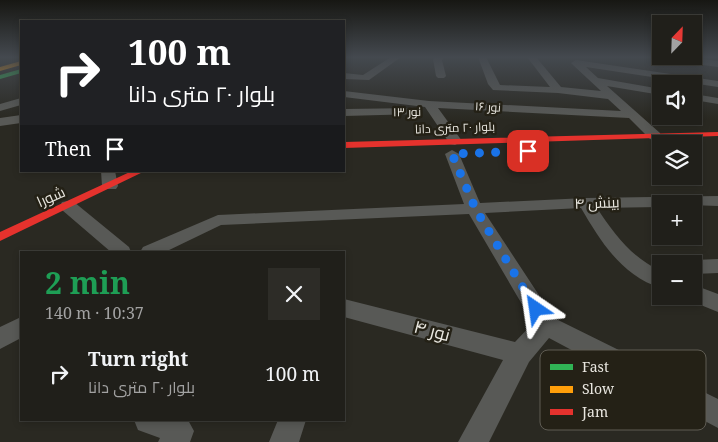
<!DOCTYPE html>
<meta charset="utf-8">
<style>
body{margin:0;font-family:"Noto Serif",Cairo,serif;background:#2d2c27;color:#f1f3f6;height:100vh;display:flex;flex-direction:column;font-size:19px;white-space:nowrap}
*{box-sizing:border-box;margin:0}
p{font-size:16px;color:#a2a2a2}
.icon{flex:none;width:28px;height:28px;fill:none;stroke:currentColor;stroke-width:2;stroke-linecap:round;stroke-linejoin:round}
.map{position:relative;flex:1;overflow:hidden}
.details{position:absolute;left:20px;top:251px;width:325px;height:170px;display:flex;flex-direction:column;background:#201f1a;border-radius:0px;box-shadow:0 2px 8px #0003,0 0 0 1px #3d3d39}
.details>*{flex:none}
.banner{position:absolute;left:20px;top:20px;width:325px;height:152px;border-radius:0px;box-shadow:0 2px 8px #0003,0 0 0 1px #3d3d39;background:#202124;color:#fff;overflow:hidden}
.needle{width:32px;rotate:23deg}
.fabs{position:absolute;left:652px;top:15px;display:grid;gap:10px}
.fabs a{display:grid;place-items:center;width:50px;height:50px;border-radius:0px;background:#201f1a;box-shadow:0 2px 8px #0003,0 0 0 1px #3d3d39;font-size:25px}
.pin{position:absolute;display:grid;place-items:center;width:42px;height:42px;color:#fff;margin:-21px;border-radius:10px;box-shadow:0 2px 8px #0006}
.me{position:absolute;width:55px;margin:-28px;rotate:328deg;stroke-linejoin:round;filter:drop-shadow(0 0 4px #0008)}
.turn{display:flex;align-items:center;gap:18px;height:105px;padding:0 25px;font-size:22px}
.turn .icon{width:65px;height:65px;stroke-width:2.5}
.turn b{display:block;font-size:35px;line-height:42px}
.then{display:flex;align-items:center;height:48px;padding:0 25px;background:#0003;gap:10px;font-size:19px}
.round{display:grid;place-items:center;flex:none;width:52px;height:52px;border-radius:0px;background:#2d2c27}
.summary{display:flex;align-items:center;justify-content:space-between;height:85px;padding:0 25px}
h1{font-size:30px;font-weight:700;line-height:38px;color:#1e9e55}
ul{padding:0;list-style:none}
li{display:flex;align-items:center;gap:15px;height:75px;padding:0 25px}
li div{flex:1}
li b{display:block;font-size:19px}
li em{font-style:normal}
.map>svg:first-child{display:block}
</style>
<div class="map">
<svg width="718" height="442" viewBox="0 0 718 442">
<rect width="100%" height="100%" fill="#2a2922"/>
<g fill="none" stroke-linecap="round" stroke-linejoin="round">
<path fill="#585956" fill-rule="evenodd" d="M 391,57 L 401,57 L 369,80 L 344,79 L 344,73 L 363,75 Z
M 434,57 L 444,57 L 442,60 L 446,76 L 444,78 L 438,78 L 436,76 L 433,59 Z
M 478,57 L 486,57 L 500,85 L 550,87 L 527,57 L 536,57 L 561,87 L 601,91 L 573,65 L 571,63 L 576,60 L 718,81 L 718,87 L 586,67 L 598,78 L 661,89 L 661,95 L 607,86 L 660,133 L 661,136 L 655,140 L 650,139 L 629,118 L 438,108 L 462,141 L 455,145 L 450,144 L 425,107 L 344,97 L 344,91 L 429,101 L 621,111 L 608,99 L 558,93 L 493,90 L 488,84 Z
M 662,57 L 686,57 L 718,61 L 718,67 L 666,60 Z
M 694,94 L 718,98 L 718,104 L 694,100 Z
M 21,98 L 21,105 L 0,111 L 0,104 Z
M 414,108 L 418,110 L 420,112 L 418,114 L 344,116 L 344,109 Z
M 21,115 L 21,123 L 0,126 L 0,118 Z
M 452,150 L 459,154 L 480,203 L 586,198 L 718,196 L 718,206 L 661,204 L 661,207 L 597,208 C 614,234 632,258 661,271 L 661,288 C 622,276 601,242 581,208 L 485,213 L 554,318 L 718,399 L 718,428 L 549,338 L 529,362 L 489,442 L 458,442 L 503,360 L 344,317 L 344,299 L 515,342 L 533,323 L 469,214 L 221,225 L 165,252 L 140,252 L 143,247 L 218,215 L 464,204 L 445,154 Z
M 101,171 L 115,171 L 118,186 L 116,189 L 104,189 L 102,186 Z
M 68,201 L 74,202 L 129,247 L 131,252 L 111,252 L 62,210 L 60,206 L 62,202 Z
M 718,259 L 718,273 L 694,274 L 694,264 L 686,264 L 694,260 Z
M 694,285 L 718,294 L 718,312 L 686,299 L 685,296 L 694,296 Z
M 21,317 L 21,338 L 0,349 L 0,327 Z
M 134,420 L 188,420 L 194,431 L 190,442 L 158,442 L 160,438 L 138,430 Z
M 278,420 L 306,420 L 299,442 L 269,442 Z"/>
<path fill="#30b455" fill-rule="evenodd" d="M 21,69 L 21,73 L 0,79 L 0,75 Z"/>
<path fill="#ff9f0a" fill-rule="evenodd" d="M 21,61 L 21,65 L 0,71 L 0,67 Z"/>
<path fill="#e5322d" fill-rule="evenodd" d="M 718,132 L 718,136 L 344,148 L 344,142 Z
M 132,171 L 145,171 L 0,241 L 0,232 Z"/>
</g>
<linearGradient id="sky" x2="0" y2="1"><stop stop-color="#171713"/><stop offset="0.48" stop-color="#44494f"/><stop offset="1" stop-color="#44494f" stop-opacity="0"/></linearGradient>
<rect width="718" height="119" fill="url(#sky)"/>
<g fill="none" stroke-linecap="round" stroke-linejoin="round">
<path stroke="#1a73e8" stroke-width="9" stroke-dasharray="0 16.2" d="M 528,151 L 452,154 L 476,210 L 536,309"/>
</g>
<g text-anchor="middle" stroke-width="5" stroke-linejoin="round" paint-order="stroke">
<g font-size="12" fill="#e9e7e0" stroke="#242116">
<text transform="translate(488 107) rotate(3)" y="4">نور ۱۶</text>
<text transform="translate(407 112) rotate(-1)" y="4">نور ۱۳</text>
<text transform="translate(455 128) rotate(-2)" y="4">بلوار ۲۰ متری دانا</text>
</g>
<g font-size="15" fill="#e9e7e0" stroke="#242116">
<text transform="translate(51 197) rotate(-24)" y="5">شورا</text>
<text transform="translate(597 203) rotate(-2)" y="5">بینش ۴</text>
</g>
<g font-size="18" fill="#e9e7e0" stroke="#242116">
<text transform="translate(432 331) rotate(15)" y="6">نور ۴</text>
</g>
</g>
<rect x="540" y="350" width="166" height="80" rx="8" fill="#242116" stroke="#5f5c53" stroke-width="1"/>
<rect x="550" y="364" width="23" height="6" fill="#30b455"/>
<rect x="550" y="386" width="23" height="7" fill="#ff9f0a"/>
<rect x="550" y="409" width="23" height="6" fill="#e5322d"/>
<g font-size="14" fill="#e9e7e0">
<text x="582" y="372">Fast</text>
<text x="582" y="394">Slow</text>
<text x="582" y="417">Jam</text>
</g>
</svg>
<div class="fabs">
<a><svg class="needle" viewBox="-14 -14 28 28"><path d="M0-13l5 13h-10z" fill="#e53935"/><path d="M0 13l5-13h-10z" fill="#a2a2a2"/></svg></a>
<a><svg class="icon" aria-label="sound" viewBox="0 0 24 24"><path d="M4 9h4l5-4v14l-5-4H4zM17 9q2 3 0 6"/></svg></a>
<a><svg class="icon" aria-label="layers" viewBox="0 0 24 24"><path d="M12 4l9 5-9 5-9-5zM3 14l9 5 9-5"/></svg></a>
<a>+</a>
<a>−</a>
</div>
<div class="pin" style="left:528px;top:151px;background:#d93025"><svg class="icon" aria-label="arrive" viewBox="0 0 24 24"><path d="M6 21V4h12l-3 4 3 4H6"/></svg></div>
<svg class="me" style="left:536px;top:309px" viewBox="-20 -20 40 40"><path d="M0-17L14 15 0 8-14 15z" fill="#1a73e8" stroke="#fff" stroke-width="4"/></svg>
<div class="banner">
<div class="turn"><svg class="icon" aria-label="right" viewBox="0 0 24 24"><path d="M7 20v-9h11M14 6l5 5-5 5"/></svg><div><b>100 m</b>بلوار ۲۰ متری دانا</div></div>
<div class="then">Then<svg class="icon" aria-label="arrive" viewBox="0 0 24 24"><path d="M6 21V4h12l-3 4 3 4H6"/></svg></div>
</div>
<section class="details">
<div class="summary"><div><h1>2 min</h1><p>140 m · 10:37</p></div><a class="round"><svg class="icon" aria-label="close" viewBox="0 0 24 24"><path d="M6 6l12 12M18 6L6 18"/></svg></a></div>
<ul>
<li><svg class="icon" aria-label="right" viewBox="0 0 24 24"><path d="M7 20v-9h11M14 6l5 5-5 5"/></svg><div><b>Turn right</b><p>بلوار ۲۰ متری دانا</p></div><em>100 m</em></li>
</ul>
</section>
</div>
